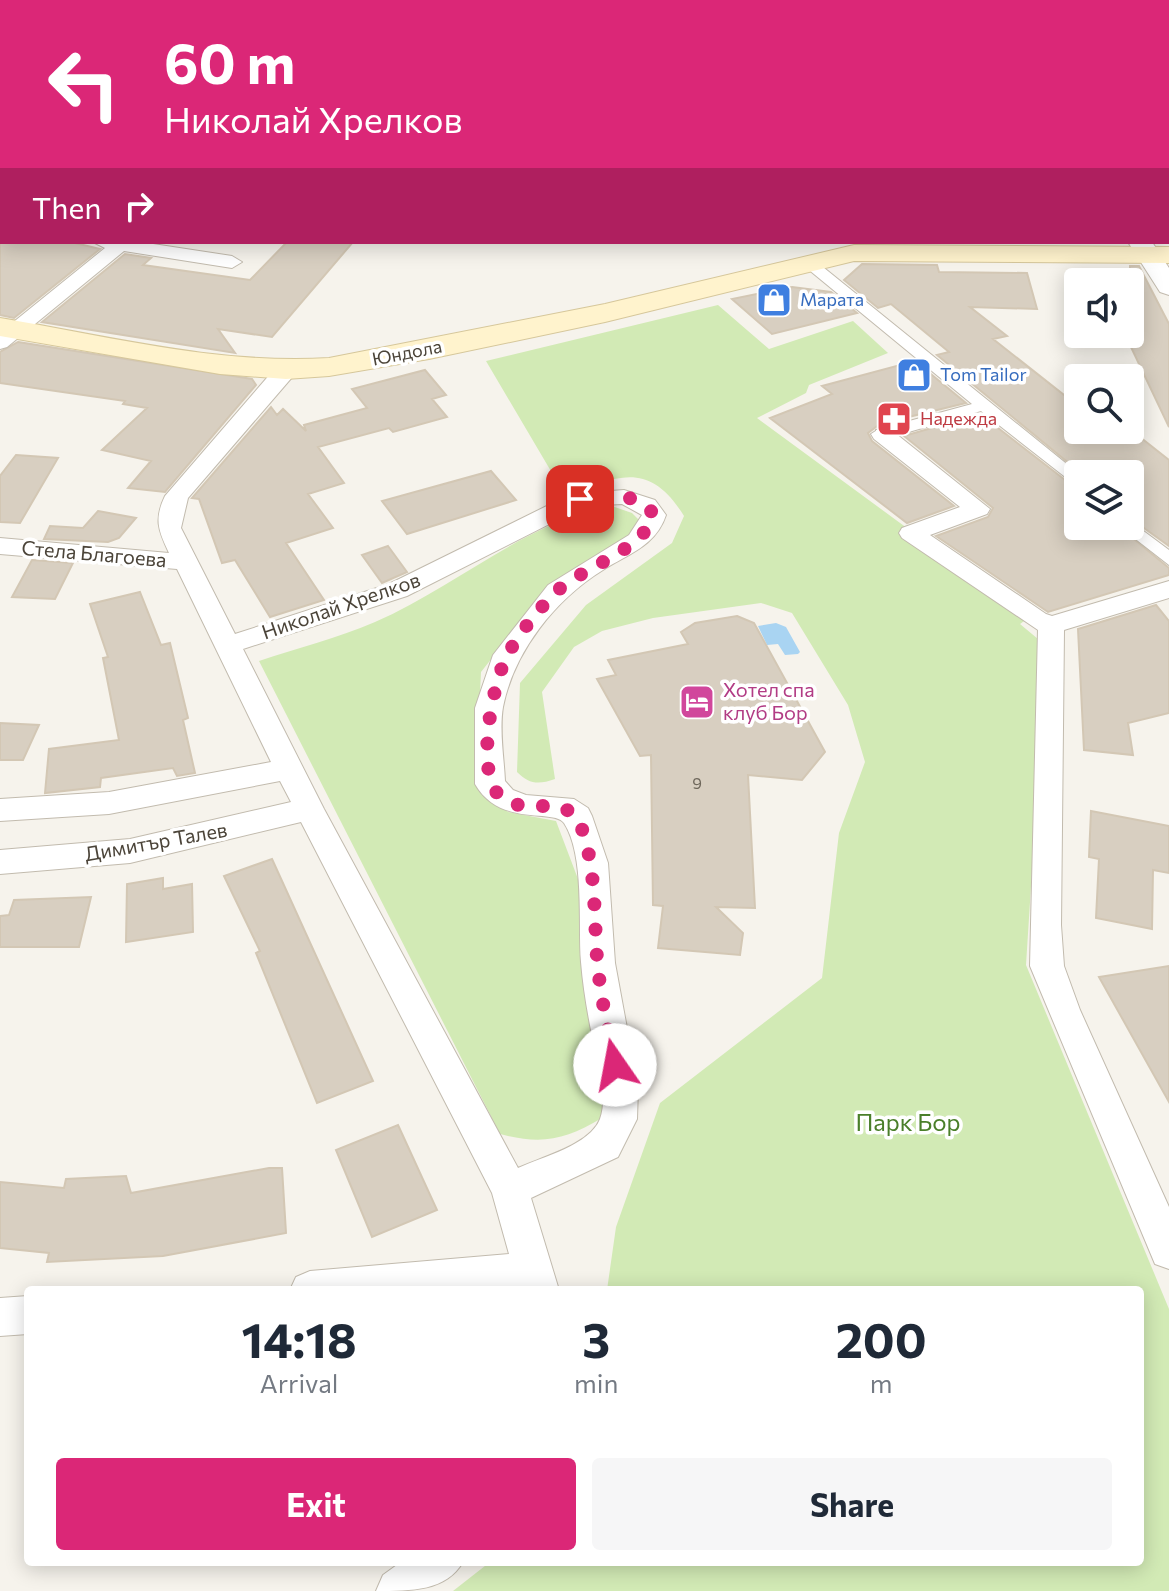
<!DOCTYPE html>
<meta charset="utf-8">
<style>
body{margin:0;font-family:Commissioner,sans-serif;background:#f6f6f7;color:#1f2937;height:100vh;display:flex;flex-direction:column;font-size:30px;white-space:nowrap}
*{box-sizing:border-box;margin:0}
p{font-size:26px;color:#747a83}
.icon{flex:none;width:44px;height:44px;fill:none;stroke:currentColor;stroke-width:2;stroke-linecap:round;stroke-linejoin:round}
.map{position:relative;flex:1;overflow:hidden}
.panel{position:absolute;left:24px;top:1286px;width:1120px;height:280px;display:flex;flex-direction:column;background:#fff;border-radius:8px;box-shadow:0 4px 20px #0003}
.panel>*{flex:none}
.top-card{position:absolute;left:0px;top:0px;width:1170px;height:244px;box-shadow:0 4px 20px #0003;background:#db2777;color:#fff;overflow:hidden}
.fabs{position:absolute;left:1064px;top:268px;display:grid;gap:16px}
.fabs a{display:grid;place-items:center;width:80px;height:80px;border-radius:8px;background:#fff;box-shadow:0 4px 20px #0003;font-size:40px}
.pin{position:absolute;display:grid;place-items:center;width:68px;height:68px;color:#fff;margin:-34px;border-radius:16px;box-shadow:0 4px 12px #0006}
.me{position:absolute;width:88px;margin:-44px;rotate:348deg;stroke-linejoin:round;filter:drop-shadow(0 0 6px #0008)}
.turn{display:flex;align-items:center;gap:28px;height:168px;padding:0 32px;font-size:36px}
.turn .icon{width:104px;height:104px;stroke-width:2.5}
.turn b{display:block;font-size:56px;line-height:68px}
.then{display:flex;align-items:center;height:76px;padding:0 32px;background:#0003;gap:16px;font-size:30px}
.eta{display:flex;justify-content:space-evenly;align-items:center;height:136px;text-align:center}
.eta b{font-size:48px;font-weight:700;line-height:56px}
.primary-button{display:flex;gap:16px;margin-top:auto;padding:16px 32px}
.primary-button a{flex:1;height:92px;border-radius:8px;background:#db2777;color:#fff;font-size:32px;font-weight:700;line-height:92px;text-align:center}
.primary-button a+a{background:#f6f6f7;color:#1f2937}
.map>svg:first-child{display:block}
</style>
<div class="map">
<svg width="1169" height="1591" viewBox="0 0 1169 1591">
<rect width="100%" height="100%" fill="#f6f3ec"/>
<path fill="#d2eab5" d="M 718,305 L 769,349 L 853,321 L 888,353 L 809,385 L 806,393 L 757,418 L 990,589 L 1027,619 L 1020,624 L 1050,649 L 1041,729 L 1026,965 L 1169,1309 L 1169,1591 L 453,1591 L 490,1562 L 1140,1562 L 1140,1290 L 607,1290 L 616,1227 L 660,1103 L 822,978 L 839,833 L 865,762 L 848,705 L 792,613 L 761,603 L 653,618 L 602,631 L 574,647 L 542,692 L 555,779 C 538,785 529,784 517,772 L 520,683 L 586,605 L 672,543 L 684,516 C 649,460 619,476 565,495 L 486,361 Z
M 609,505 L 632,513 L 644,525 L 640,530 L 544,592 L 481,672 L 476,780 L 508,812 L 556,821 L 578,879 L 606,1085 L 602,1118 C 565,1140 542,1145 500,1134 L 259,661 C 297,648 338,638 375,622 C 455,587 522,525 609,505 Z"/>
<path fill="#a9d4f2" d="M 776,623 L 786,627 L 800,652 L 798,654 L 785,655 L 778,644 L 767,645 L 758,626 Z"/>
<path fill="#d8cfc1" stroke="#d3c7b4" stroke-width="2" d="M 0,242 L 71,242 L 100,249 L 14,318 L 0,315 Z
M 287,242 L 353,242 L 272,337 L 218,329 L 235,353 L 42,322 L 125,254 L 151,258 L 143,265 L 250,280 Z
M 862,264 L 937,265 L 939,272 L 1027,273 L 1037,309 L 970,307 L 1007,336 L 993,339 L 1078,406 L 1078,430 L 1131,430 L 1169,460 L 1169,546 L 1130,518 L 1130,474 L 1082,474 L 937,355 L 949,352 L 891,304 L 878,308 L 844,280 Z
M 1130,266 L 1139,266 L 1169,324 L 1169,427 L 1130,345 Z
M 792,287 L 831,292 L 857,313 L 772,334 L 732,299 Z
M 18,342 L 252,379 L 256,385 L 165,492 L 128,488 L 151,461 L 102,450 L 147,408 L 123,404 L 125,401 L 0,383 L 0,352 Z
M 915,361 L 966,403 L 880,424 L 868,433 L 872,441 L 954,506 L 907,523 L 770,418 L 832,394 L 822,386 Z
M 425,370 L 446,395 L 432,399 L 447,417 L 393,432 L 389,428 L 318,447 L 344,483 L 308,494 L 333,528 L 286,543 L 324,600 L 270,617 L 235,560 L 222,563 L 199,499 L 192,498 L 271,407 L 277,415 L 283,409 L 306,431 L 304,425 L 367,408 L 352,389 Z
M 980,414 L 1078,490 L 1078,526 L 1118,526 L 1169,568 L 1169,575 L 1048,612 L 936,536 L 988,517 L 993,508 L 904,436 Z
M 16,455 L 58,458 L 20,523 L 0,522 L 0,476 Z
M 491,471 L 516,500 L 407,534 L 382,501 Z
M 98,511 L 136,518 L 119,538 L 108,542 L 44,539 L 50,526 L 83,528 Z
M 388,546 L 407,572 L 382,583 L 362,555 Z
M 32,560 L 73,563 L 55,599 L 12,597 Z
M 140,592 L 161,645 L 170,643 L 188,718 L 183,720 L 195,773 L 177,776 L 173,768 L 101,778 L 100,787 L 45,793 L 49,749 L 119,740 L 103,658 L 108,657 L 90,604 Z
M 1156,605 L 1169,621 L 1169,713 L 1128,723 L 1133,755 L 1084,750 L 1078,629 Z
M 737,616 L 754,623 L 825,752 L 802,780 L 748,775 L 755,908 L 716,907 L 743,933 L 740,955 L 658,948 L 663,906 L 653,905 L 651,755 L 640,756 L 597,679 L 616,675 L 608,660 L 688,644 L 681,632 L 695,623 Z
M 0,723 L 39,725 L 23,760 L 0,760 Z
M 1091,811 L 1169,826 L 1169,873 L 1153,870 L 1152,929 L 1096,918 L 1099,859 L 1089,857 Z
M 272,859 L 373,1081 L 317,1103 L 256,953 L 260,951 L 224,876 Z
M 163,878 L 163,889 L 192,884 L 193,932 L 126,942 L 127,884 Z
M 91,897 L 79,947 L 0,947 L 0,916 L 9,915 L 14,900 Z
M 1169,966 L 1169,1102 L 1099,977 Z
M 398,1125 L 437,1210 L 372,1237 L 336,1150 Z
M 269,1168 L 282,1168 L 286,1233 L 163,1256 L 47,1262 L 49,1253 L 0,1248 L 0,1182 L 64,1188 L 66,1179 L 126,1176 L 131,1193 Z"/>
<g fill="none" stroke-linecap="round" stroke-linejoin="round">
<defs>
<path id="pedestrian" d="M 0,138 L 2,138 L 2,146 L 0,146 Z
M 803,259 L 813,259 L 1079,474 L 1078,487 L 981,411 L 888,438 L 876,438 L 876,430 L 972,404 L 803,265 Z
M 1130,521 L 1169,550 L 1169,565 L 1124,530 L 1121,526 L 1130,526 Z"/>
<path id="minor" d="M 269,0 L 286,0 L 268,2 Z
M 557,0 L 572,0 L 573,2 L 558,2 Z
M 743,0 L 758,0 L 742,2 Z
M 921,0 L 940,0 L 941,2 L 922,2 Z
M 1168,54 L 1169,54 L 1169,64 L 1168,64 Z
M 0,83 L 2,83 L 2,93 L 0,93 Z
M 1169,130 L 1169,141 L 1168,141 L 1168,130 Z
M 0,220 L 2,220 L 2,232 L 0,232 Z
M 93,242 L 140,242 L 232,256 L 242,262 L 232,268 L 124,251 L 7,347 L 0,349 L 0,333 L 105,248 Z
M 286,364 L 294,365 L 297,370 L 294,375 L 188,498 L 181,528 L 235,634 L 389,584 L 571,494 L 624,490 L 655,500 L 666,515 C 656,546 628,554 603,570 C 556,599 514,651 503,707 C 499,730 504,758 505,781 L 513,790 L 526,795 L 574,799 L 588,808 L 592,816 L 608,863 L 615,963 L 638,1088 L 637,1119 L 618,1157 L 531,1198 L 559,1290 L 290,1290 L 296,1277 L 310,1271 L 509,1254 L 492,1193 L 301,822 L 130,863 L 0,874 L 0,850 L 130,839 L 291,802 L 280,781 L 109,814 L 0,821 L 0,799 L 109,792 L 271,762 L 177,569 L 0,554 L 0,538 L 169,553 C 158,530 154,519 165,496 L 278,365 ZM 622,504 L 642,515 L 629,535 L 548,585 L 493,655 L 475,708 L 475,784 C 500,828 554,808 564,823 C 585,855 578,924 581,962 C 583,986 587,1011 592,1035 C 597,1060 609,1094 600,1119 C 590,1145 542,1157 518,1168 L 324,809 L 243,649 L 407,596 L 585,506 Z
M 882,427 L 890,429 L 990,509 L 987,514 L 930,535 L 1046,614 L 1052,616 L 1169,581 L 1169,598 L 1064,630 L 1061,925 L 1064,966 L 1080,1010 L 1169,1207 L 1169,1269 L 1155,1264 L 1030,966 L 1038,630 L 902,538 L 899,533 L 902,528 L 960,507 L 874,439 L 871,434 Z
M 28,1296 L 28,1334 L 0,1336 L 0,1298 Z
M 401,1562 L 463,1562 C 446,1591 412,1591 376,1591 L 383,1575 Z"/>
<path id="tertiary" d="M 684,0 L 708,0 L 709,2 L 685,2 Z
M 1144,0 L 1166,0 L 1143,2 Z
M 1128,242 L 1152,242 L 1169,268 L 1169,295 L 1160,292 Z"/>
<path id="secondary" d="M 854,245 L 1169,247 L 1169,263 L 854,261 L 605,322 L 429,359 L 329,376 L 286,379 L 220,374 L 0,336 L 0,318 C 108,336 219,365 329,358 L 605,304 Z"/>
</defs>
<use href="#pedestrian" stroke="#c2bbae" stroke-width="2"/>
<use href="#minor" stroke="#c2bbae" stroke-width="2"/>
<use href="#tertiary" stroke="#c2bbae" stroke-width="2"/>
<use href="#secondary" stroke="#d6c79b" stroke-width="2"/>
<use href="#pedestrian" fill="#fff" fill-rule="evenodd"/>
<use href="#minor" fill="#fff" fill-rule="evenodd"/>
<use href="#tertiary" fill="#fff" fill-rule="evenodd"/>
<use href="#secondary" fill="#fff3cd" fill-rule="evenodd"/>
</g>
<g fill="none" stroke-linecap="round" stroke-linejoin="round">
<path stroke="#db2777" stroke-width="14" stroke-dasharray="0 25.2" d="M 580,499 C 606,495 637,491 654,515 C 643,551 584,566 556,592 C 539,609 520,632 508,654 C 493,680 473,777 502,798 C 532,819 568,787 583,832 C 596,872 594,916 597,958 C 600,994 608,1030 615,1065"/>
</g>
<defs>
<symbol id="shop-square" viewBox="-11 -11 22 22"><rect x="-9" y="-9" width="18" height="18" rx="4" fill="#3f7fe0" stroke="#fff"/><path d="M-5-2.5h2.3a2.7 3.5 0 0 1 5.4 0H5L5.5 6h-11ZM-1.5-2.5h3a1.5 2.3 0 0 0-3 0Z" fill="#fff"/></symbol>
<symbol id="pharmacy-square" viewBox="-11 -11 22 22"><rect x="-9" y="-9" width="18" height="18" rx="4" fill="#e0444e" stroke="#fff"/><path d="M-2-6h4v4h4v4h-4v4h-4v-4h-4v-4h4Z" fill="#fff"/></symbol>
<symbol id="hotel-square" viewBox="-11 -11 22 22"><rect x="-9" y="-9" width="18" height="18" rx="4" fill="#d1479c" stroke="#fff"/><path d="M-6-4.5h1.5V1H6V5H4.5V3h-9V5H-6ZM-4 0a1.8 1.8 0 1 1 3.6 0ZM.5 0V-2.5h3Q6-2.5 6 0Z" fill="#fff"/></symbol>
</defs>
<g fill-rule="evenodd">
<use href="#shop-square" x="754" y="280" width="40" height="40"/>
<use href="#shop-square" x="894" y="355" width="40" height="40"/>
<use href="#pharmacy-square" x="874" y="399" width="40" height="40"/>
<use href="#hotel-square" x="677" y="682" width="40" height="40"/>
</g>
<g text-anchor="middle" stroke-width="7" stroke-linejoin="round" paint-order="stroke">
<g font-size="16" fill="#6e675b">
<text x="697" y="789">9</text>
</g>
<g font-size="18" fill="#366cbe" stroke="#fff" text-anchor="start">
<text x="800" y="306">Марата</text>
<text x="940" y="381">Tom Tailor</text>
</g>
<g font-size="18" fill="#4b4439" stroke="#fff">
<text transform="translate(407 353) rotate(-11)" y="6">Юндола</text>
</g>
<g font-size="18" fill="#be3a42" stroke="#fff" text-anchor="start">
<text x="920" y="425">Надежда</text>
</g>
<g font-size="20" fill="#4b4439" stroke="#fff">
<text transform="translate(94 554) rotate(5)" y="7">Стела Благоева</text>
<text transform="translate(341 606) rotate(-19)" y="7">Николай Хрелков</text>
<text transform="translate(156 842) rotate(-10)" y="7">Димитър Талев</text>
</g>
<g font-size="20" fill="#b23c85" stroke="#fff" text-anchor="start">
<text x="723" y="697">Хотел спа<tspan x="723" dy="23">клуб Бор</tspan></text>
</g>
<g font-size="24" fill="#4a7f2a" stroke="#fff">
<text x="908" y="1131">Парк Бор</text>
</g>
</g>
</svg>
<div class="fabs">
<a><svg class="icon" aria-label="sound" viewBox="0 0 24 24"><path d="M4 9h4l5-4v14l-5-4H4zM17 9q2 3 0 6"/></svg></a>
<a><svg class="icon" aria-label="search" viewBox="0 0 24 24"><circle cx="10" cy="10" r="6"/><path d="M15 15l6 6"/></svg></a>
<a><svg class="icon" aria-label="layers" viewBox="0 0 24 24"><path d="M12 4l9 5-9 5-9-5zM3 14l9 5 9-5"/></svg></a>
</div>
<div class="pin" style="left:580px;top:499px;background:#d93025"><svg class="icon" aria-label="arrive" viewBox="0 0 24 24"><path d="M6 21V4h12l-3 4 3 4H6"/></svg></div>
<svg class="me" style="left:615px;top:1065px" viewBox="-20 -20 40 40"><circle r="19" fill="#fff"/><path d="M0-13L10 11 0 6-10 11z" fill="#db2777"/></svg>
<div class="top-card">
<div class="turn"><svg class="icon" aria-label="left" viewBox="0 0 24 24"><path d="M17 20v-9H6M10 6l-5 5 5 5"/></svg><div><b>60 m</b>Николай Хрелков</div></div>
<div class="then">Then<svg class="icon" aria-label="right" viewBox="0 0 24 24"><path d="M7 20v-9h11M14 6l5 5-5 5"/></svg></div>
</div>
<section class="panel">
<div class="eta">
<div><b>14:18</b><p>Arrival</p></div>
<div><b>3</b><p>min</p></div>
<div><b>200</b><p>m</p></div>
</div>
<div class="primary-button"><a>Exit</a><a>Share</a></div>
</section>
</div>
